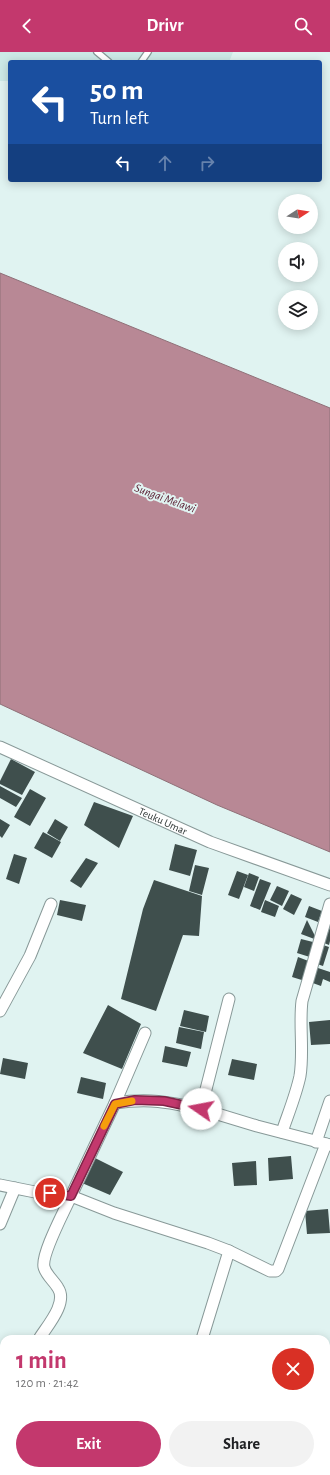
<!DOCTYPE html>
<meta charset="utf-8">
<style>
body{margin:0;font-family:"Alegreya Sans",sans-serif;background:#f2f2f2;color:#202124;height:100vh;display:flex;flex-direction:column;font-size:15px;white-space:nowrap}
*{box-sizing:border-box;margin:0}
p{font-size:13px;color:#757577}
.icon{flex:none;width:22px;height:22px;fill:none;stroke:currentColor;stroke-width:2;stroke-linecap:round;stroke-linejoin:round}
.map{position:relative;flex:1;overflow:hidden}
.panel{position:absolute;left:0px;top:1283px;width:330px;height:140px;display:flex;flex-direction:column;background:#fff;border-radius:12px 12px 0 0;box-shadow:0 2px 10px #0003}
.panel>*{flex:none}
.banner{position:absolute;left:8px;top:8px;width:314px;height:122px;border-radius:4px;box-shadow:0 2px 10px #0003;background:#1a4fa0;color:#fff;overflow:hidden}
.needle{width:26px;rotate:78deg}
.controls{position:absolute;left:278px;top:142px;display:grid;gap:8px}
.controls a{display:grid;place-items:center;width:40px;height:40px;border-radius:50%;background:#fff;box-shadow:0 2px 10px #0003;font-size:20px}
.pin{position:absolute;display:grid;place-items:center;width:34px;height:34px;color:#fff;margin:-17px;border:2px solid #fff;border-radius:50%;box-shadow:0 1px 4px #0007}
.me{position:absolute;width:44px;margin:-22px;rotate:282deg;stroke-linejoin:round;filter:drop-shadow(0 0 3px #0008)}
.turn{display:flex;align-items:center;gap:14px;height:84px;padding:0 16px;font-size:18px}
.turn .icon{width:52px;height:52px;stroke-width:2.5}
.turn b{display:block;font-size:28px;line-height:34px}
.lanes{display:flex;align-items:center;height:38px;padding:0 16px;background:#0003;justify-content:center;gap:20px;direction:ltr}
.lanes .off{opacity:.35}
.round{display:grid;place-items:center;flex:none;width:42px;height:42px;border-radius:21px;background:#f2f2f2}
.overview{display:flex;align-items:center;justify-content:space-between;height:68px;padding:0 16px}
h1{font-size:24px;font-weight:700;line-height:30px;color:#c3386d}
.cta{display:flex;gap:8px;margin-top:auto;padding:8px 16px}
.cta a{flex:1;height:46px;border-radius:24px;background:#c3386d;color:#fff;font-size:16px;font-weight:700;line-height:46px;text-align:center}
.cta a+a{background:#f2f2f2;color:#202124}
header{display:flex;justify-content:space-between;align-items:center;height:52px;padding:0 16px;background:#c3386d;color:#fff;font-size:18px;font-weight:700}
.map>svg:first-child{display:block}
</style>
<header><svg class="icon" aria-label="back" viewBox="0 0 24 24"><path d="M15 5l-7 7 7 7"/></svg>Drivr<svg class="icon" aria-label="search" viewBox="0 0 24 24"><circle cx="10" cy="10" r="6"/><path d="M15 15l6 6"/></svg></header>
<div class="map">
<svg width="330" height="1423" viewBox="0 0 330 1423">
<rect width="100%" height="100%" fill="#e0f3f1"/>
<path fill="#cce9e6" d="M 0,0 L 233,0 L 229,10 L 10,10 L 10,29 L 0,29 Z"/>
<path fill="#b88895" stroke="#8f7078" d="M 0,221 L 330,356 L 330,800 L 217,753 L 0,652 Z"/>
<path fill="#3f4f4d" d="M 11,707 L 35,720 L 22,743 L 0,732 L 0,729 Z
M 0,734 L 22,746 L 16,755 L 0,746 Z
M 30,737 L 46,746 L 30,774 L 14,765 Z
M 94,750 L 133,764 L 119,796 L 84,773 Z
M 0,767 L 10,773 L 2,786 L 0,784 Z
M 55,767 L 68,775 L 60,789 L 47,781 Z
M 43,780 L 61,790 L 52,806 L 34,796 Z
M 175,792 L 197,798 L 190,824 L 169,818 Z
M 14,802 L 27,806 L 19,832 L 6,827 Z
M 86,806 L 98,811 L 81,836 L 70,829 Z
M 195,813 L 209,816 L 202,843 L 189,839 Z
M 237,819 L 248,823 L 239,847 L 228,843 Z
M 249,821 L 259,825 L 254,839 L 244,835 Z
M 260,827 L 271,831 L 260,858 L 250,854 Z
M 154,828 L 202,844 L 199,884 L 183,883 L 156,959 L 121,947 L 143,857 Z
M 277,834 L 289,839 L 282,854 L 270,848 Z
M 291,842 L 302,847 L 294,863 L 283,857 Z
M 60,848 L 86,853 L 82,869 L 57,863 Z
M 265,848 L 279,854 L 275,865 L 261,860 Z
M 309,854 L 322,859 L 318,870 L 305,865 Z
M 307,868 L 317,888 L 301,882 Z
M 330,875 L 330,889 L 329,893 L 324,891 Z
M 301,887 L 317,891 L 313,906 L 297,901 Z
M 323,893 L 329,895 L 323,914 L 317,912 Z
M 298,905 L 311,910 L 305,929 L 292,925 Z
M 315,915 L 330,920 L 330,930 L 323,927 L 321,934 L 310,930 Z
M 108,953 L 141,972 L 122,1017 L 83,1001 Z
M 184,958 L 209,964 L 206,980 L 180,974 Z
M 330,968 L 330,992 L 311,993 L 309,970 Z
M 179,975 L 204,980 L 201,997 L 176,991 Z
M 165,994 L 191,1000 L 187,1015 L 162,1010 Z
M 3,1006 L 28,1011 L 25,1027 L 0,1022 Z
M 232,1007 L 257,1012 L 254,1028 L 228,1023 Z
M 81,1025 L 106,1031 L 103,1047 L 77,1041 Z
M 291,1104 L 293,1127 L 269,1129 L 268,1106 Z
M 95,1106 L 123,1120 L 110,1143 L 82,1131 Z
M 256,1109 L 257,1133 L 234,1134 L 232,1111 Z
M 328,1157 L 330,1181 L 307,1182 L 305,1159 Z"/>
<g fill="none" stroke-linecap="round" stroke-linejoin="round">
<defs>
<path id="service" d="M 97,0 L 109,10
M 141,10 L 148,0"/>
<g id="minor">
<path id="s1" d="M 0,695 L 210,790 L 330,833"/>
<path d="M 229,947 L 201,1057 L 257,1074 L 330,1093"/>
<path d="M 0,959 L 30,904 L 51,852"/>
<path d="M 115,1051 C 149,1046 168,1050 201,1057"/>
<path d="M 282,1080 C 288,1062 296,1043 300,1024 C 304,999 299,973 302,949 L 330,852"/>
<path d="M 316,1090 L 330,1049"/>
<path d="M 0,1133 L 35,1140 L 71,1144 L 115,1051 L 145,981"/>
<path d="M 0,1172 L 15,1136"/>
<path d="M 39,1287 C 47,1274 68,1251 58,1236 C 54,1229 46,1223 44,1215 C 41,1202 65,1158 71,1144 L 114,1161 L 208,1191 L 229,1199"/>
<path d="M 202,1287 L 229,1199 L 270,1219 L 276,1219 L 278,1217 L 326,1092"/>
<path d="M 0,1350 L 4,1343"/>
<path d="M 326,1373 L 330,1374"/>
</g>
</defs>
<use href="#service" stroke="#889998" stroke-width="8"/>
<use href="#minor" stroke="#889998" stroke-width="13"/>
<use href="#service" stroke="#fff" stroke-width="5.5"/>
<use href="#minor" stroke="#fff" stroke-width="11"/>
</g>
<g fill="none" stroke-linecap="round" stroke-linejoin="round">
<defs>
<path id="route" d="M 50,1141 L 71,1144 L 115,1052 L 135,1048 L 164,1049 L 201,1057"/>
</defs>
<use href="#route" stroke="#7f2447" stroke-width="10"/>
<use href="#route" stroke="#c3386d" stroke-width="7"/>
<path stroke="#f59e0b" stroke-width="7" d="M 104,1074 L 115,1052 L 132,1049"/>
</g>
<g text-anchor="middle" stroke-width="4" stroke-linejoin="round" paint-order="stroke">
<g font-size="11" fill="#2f3736" stroke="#e0f3f1">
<text dy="4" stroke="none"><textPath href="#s1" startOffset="179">Teuku Umar</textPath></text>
</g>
<g font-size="12" font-style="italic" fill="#5c2034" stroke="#e0f3f1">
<text transform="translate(165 446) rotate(20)" y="4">Sungai Melawi</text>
</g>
</g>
</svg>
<div class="controls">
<a><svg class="needle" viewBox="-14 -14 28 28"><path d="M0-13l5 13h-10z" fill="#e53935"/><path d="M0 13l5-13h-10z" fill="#757577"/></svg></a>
<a><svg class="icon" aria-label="sound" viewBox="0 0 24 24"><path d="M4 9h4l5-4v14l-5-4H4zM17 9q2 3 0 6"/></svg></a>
<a><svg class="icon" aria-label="layers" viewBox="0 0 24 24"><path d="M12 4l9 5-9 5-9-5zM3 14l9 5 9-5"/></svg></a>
</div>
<div class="pin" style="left:50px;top:1141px;background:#d93025"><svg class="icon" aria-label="arrive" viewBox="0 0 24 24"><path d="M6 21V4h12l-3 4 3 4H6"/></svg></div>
<svg class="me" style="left:201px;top:1057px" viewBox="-20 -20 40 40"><circle r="19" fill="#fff"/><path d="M0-13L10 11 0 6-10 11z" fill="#c3386d"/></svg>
<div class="banner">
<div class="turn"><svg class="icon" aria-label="left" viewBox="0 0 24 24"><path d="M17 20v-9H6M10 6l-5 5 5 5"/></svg><div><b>50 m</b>Turn left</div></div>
<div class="lanes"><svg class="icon" aria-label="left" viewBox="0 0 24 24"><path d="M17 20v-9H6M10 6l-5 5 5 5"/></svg><svg class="icon off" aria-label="ahead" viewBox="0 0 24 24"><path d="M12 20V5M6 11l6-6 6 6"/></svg><svg class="icon off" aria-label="right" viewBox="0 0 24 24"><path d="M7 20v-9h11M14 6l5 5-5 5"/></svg></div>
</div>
<section class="panel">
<div class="overview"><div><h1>1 min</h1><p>120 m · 21:42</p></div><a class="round" style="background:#d93025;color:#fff"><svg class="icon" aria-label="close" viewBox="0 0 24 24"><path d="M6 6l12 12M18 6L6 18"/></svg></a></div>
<div class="cta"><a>Exit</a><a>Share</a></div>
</section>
</div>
